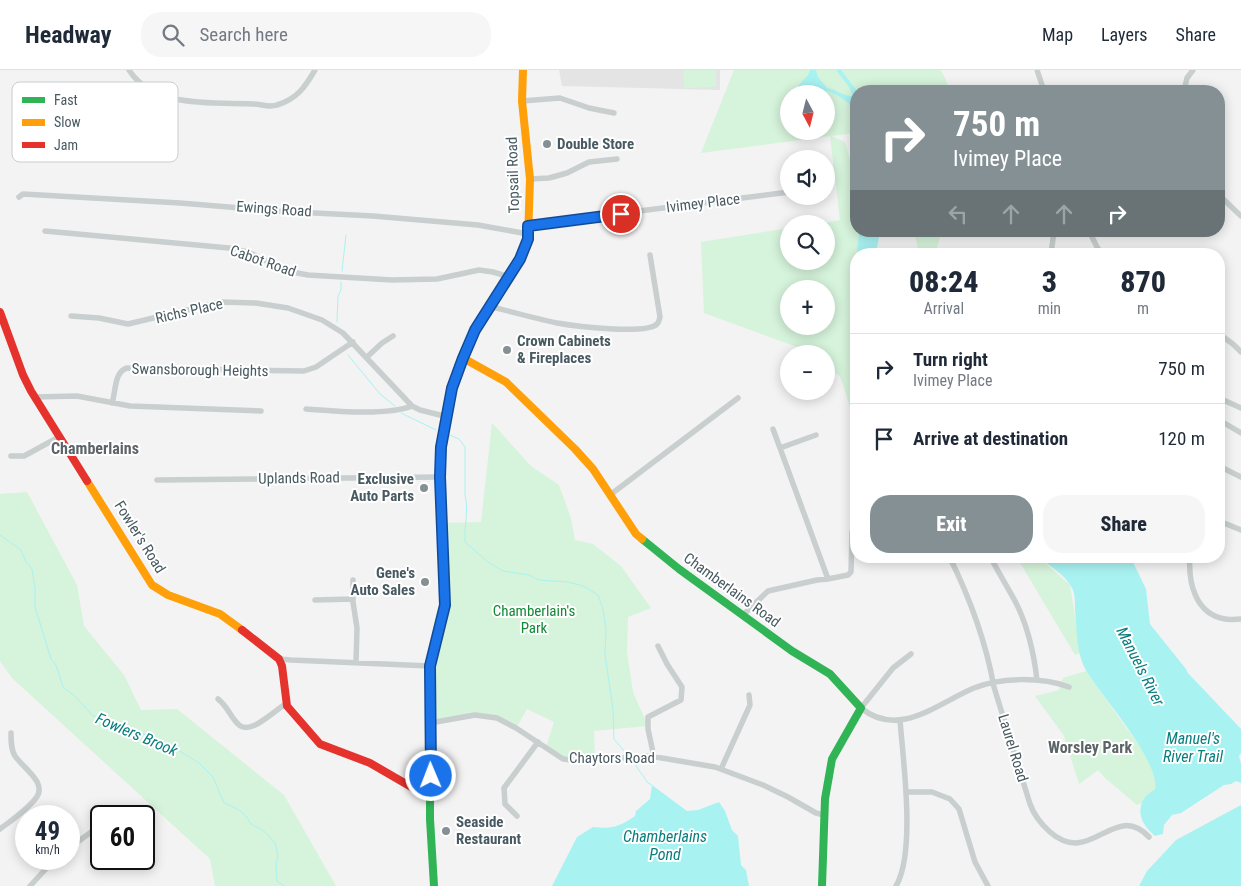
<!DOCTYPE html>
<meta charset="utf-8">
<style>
body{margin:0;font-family:"Roboto Condensed",sans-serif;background:#f6f6f7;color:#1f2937;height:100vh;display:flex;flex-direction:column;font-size:19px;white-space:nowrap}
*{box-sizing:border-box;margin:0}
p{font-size:16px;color:#747a83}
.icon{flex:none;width:28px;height:28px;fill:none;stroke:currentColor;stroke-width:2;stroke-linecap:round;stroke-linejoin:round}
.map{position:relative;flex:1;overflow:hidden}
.drawer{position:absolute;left:850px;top:178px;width:375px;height:315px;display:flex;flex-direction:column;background:#fff;border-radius:20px;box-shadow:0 2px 12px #0003}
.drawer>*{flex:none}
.hud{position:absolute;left:850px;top:15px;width:375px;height:152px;border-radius:20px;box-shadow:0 2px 12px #0003;background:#849094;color:#fff;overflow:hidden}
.needle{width:32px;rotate:173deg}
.buttons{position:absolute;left:780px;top:15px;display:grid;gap:10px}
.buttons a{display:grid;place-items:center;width:55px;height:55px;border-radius:50%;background:#fff;box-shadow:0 2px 12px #0003;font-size:25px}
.speed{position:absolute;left:15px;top:735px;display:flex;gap:10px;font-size:25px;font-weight:700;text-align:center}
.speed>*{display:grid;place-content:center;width:65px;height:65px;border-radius:50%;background:#fff;box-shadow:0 2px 12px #0003;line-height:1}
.speed small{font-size:12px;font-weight:400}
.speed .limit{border:2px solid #111;border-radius:8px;background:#fff;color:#111}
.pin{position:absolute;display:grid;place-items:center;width:42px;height:42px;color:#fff;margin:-21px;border:2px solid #fff;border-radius:50%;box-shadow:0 1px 5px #0007}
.me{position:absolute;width:55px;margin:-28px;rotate:359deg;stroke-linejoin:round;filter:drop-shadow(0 0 4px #0008)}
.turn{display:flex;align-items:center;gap:18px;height:105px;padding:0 20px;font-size:22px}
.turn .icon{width:65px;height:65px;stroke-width:2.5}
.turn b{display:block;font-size:35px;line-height:42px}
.lanes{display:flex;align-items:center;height:48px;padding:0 20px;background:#0003;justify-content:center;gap:25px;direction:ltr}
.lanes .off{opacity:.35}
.eta{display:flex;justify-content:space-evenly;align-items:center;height:85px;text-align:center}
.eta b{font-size:30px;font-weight:800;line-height:35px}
.cta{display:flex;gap:10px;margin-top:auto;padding:10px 20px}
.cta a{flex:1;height:58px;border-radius:20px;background:#849094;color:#fff;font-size:20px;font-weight:800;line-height:58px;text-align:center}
.cta a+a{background:#f6f6f7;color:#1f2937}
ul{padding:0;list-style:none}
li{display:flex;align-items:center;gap:15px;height:70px;padding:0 20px;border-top:1px solid #e0e1e3}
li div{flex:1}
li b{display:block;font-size:19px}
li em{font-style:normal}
header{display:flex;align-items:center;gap:30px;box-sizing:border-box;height:70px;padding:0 25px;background:#fff;border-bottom:1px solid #e0e1e3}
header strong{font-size:24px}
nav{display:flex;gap:28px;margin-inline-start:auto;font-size:18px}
.search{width:350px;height:45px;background:#f6f6f7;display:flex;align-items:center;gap:12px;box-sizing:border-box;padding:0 18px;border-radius:20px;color:#747a83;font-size:19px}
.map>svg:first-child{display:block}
</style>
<header>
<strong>Headway</strong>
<div class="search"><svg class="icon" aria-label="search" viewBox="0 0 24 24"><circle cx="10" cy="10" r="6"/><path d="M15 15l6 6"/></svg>Search here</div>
<nav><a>Map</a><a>Layers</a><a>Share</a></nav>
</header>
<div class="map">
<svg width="1241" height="816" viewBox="0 0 1241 816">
<rect width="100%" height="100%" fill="#f3f3f3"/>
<path fill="#e4e4e5" d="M 559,0 L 720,0 L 720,20 L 562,16 Z"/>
<path fill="#d6f3db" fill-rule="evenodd" d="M 683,0 L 716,0 L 716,17 L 684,18 Z
M 734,0 L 941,0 L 951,21 L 856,21 L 856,63 L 831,66 L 845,72 L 856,110 L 856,161 L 859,161 L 858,184 L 856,184 L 854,223 L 856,356 L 840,306 L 826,297 L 826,284 L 807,284 L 797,277 L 704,243 L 701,172 L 789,158 L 789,191 L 826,191 L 826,154 L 819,154 L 840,150 L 830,66 L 701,83 ZM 789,24 L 826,24 L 826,61 L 789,61 ZM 789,219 L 826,219 L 826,256 L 789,256 Z
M 914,161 L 942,161 L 935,184 L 919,184 Z
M 492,353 L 531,396 L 559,415 L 571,448 L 575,470 L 593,474 L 621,496 L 651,538 L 628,547 L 627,582 L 633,622 L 648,656 L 594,661 L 595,690 L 563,689 L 546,677 L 554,652 L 527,639 L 516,658 L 497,648 L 475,645 L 430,653 L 430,596 L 445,535 L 442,453 L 481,452 Z
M 27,422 L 77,515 L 84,556 L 124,605 L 141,640 L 177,639 L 284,725 L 336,816 L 215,816 L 210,789 L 12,608 L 0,591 L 0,424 Z
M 1016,486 L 1037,486 L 1070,515 L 1082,590 L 1079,583 L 1075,585 Z
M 1086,601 C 1098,618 1110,635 1122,652 C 1134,669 1159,696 1155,719 L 1144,728 L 1142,733 L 1137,735 L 1105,708 L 1098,700 L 1079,714 L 1064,666 L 1035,626 L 1059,620 L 1063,608 Z"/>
<path fill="#a9f2f2" d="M 810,0 L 816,0 L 818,7 L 827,18 C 836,19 844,27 853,26 L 849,17 L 836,0 L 841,0 L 857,21 L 856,40 C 848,32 832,19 820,21 C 810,23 811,23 800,22 L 798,16 L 808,5 Z
M 859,161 L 880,161 L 876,184 L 857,184 Z
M 1037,486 L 1130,486 L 1146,519 L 1150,554 L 1186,599 L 1188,603 L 1241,659 L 1241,683 L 1239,686 L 1241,694 L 1241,713 L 1236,711 L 1231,714 L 1224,715 L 1181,743 L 1172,745 L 1164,755 L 1163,764 L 1155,766 C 1144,757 1136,745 1143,730 C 1145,726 1151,722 1155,719 C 1160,691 1103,628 1087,602 C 1076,584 1077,560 1075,539 C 1075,533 1075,525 1073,520 C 1067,506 1049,495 1037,486 Z
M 652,715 L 687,741 L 698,740 L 719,732 L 725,741 L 732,760 L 738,766 L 741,795 L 746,800 L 749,816 L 552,816 L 577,767 L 593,757 C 612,759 619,757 635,746 L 636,741 L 650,729 Z
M 1241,735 L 1241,816 L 1139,816 L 1147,801 L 1176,770 Z"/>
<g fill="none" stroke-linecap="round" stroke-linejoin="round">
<path stroke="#a9f2f2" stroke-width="1" d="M 342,201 L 346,165
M 337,252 L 338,226 L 341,220 L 341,212
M 348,285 L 380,324 L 395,336
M 401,343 L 436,360
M 447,364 L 459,369 L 465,377 L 465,425 C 469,440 464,457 465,472 L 488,492 L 503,501 L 529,505 L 539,510 L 568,512 L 583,516 L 598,525 L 603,539 L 606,560 L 605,585 L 613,639 L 614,669 L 625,682
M 0,465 L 21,480 L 26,492 L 32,499 L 35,518 L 35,537 L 51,589 L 56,595 L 63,617 L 76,627 L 92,645 L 165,672 L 199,693 L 213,707 L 224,733 C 234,737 246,742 250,753 L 265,762 L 275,773 L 278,786 L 276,794 L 277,811 L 284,816
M 632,690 L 648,713 L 652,715"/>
<path stroke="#c9cecf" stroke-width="5.5" d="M 129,0 C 154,39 214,32 254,34 C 261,34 269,38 277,35 C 297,29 305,17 315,0
M 1037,0 L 1044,21
M 1184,21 L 1187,8 L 1193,0
M 522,31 L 560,28 L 589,38 L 614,43
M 530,109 L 549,108 L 567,103 L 589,92 L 617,89
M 1219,125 L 1241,146
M 19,127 L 23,124 L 180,133 L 276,141 L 373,146 L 478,155 L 528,164
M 528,155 L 789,122
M 45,161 L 229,178 L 248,182 L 287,201 L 308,205 L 392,210 L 437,209 L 479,200 L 493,202 L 510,207
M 1089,161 L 1097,177 L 1102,184
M 1051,184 L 1054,161
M 489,236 C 512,242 534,248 557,253 C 574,256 646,265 657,254 C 659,252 659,250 660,247 L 650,185
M 71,246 L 99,248 L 128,254 L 221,232 L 256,233 L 288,238 L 322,250 L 343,263 L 412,336 L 420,340 L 448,347
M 1219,264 L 1233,274 L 1241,282
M 367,287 L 382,273 L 393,266
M 34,327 L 77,326 L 130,336 L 261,341
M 1219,328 L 1241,338
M 112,333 C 116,321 114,302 127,298 L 304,301 L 316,297 L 353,272
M 306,339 C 333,341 387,346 412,336
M 1219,350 L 1241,363
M 773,359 L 828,509
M 780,378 L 816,365
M 11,386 L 24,386 L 59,367
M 1219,396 L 1241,407
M 157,410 L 440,407
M 610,425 L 738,328
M 1219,451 L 1241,460
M 949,486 C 969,526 986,573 994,617 L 1030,734 C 1034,745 1041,754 1050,762 C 1091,798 1114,730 1149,767
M 990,486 C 998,502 1007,516 1015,531 C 1027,554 1034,584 1037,610
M 1190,486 C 1188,512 1195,544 1225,549 C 1230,550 1236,549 1241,549
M 353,510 L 353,532 L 357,558 L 356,593
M 315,530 L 353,529
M 743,545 L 768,521 L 817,510 L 828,509 L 848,505 L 851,502 L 852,462
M 911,584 L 893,598 L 861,638 C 899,669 938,633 974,618 C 1001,607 1042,607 1069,617
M 279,589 L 291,590 L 430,596
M 218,629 C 228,637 230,646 238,654 C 250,667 274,640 286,634
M 430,653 L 475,645 L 497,648 L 516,658 L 563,689 L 579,691 L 650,686 L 715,697 L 763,715 L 788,727 L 816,743 L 824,745
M 654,687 L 648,659 L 648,647 L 681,630 L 682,617 L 667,594 L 658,576
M 721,699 L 750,635 L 749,625
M 906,722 L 932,722 L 950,729 L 959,739 L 975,792 L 988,816
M 517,746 L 505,734 L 504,718 L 538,672
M 0,759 C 12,750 27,740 36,728 C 48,713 23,698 15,686 C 11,680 11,671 11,663
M 69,778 L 101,755
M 30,816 L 55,789
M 896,816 C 916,782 903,690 900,650"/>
<path stroke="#30b455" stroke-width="8" d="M 642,469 L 679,499 L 792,581 L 830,604 L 861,638 L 832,689 L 825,729 L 822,816
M 434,816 L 430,749 L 430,596 L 445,535 L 440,407 L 441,377 L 452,318 L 457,305"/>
<path stroke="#ff9f0a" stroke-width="8" d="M 523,0 L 522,31 L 530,109 L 528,168
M 463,288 L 506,312 L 575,379 L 593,399 L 636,464 L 642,469
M 87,411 L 152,515 L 168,525 L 220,544 L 242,560"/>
<path stroke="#e5322d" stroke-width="8" d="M 0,242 L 23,305 L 31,321 L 87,411
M 457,305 C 462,289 468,272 476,258 C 494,229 518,202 528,168
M 242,560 L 279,589 L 282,596 L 287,636 L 320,674 L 370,693 L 420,722 L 431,724"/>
</g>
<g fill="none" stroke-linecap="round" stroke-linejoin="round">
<defs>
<path id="route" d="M 431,706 L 430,596 L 445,535 L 440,407 L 441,377 L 452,318 L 463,288 L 475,260 L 520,189 L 528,169 L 528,156 L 621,144"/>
</defs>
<use href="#route" stroke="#114b97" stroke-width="12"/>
<use href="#route" stroke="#1a73e8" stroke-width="9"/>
</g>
<g fill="#849094" stroke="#fff" stroke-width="2">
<circle cx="547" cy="74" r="5"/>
<circle cx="507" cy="280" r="5"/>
<circle cx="424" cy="418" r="5"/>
<circle cx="425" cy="512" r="5"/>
<circle cx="446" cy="761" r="5"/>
</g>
<g text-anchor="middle" stroke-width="4" stroke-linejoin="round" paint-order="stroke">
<g font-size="15" font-weight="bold" fill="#485a61" stroke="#fff" text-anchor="start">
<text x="557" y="79">Double Store</text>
<text x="517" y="276">Crown Cabinets<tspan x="517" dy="17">&amp; Fireplaces</tspan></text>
<text x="414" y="414" text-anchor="end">Exclusive<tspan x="414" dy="17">Auto Parts</tspan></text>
<text x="415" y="508" text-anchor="end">Gene's<tspan x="415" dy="17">Auto Sales</tspan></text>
<text x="456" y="757">Seaside<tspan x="456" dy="17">Restaurant</tspan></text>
</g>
<g font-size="15" fill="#485a61" stroke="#fff">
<text transform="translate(513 105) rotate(-92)" y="5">Topsail Road</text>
<text transform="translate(703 133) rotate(-7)" y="5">Ivimey Place</text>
<text transform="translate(274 139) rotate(4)" y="5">Ewings Road</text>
<text transform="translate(263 191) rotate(19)" y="5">Cabot Road</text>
<text transform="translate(189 241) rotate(-13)" y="5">Richs Place</text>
<text transform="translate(200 300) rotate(1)" y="5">Swansborough Heights</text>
<text transform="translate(299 408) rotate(-1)" y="5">Uplands Road</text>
<text transform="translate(140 467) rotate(58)" y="5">Fowler's Road</text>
<text transform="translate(732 520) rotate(36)" y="5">Chamberlains Road</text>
<text transform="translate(1013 678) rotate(73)" y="5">Laurel Road</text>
<text x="612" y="693">Chaytors Road</text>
</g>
<g font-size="15" fill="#118935" stroke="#fff">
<text x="534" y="546">Chamberlain's<tspan x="534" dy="17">Park</tspan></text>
</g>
<g font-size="16" font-weight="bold" fill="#5d6467" stroke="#fff">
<text x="95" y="384">Chamberlains</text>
<text x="1090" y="683">Worsley Park</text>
</g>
<g font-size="16" font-style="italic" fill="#087d7e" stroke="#fff">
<text transform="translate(1141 596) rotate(63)" y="6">Manuels River</text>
<text transform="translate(137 664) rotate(23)" y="6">Fowlers Brook</text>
<text x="1193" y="674">Manuel's<tspan x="1193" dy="18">River Trail</tspan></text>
<text x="665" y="772">Chamberlains<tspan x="665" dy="18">Pond</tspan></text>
</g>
</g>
<rect x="12" y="12" width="166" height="80" rx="8" fill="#fff" stroke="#c8ced0" stroke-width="1"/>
<rect x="22" y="27" width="23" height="6" fill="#30b455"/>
<rect x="22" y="49" width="23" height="7" fill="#ff9f0a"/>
<rect x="22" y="72" width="23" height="6" fill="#e5322d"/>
<g font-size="14" fill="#485a61">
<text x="54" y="35">Fast</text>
<text x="54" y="57">Slow</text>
<text x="54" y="80">Jam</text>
</g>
</svg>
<div class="buttons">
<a><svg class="needle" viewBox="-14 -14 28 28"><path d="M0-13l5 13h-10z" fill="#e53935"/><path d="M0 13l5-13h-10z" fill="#747a83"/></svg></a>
<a><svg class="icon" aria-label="sound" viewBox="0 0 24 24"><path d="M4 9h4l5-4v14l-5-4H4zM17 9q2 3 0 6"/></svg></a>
<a><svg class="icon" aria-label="search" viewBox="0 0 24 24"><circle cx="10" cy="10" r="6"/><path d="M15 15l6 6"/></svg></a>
<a>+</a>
<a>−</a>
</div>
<div class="speed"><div>49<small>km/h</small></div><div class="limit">60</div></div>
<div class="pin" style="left:621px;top:144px;background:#d93025"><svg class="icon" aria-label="arrive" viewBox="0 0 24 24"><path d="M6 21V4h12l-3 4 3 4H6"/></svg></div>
<svg class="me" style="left:431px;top:706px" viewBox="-20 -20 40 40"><circle r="17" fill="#1a73e8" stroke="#fff" stroke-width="3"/><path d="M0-11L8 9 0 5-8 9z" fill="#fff"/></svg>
<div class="hud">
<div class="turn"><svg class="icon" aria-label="right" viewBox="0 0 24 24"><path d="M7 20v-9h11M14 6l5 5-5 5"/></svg><div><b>750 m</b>Ivimey Place</div></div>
<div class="lanes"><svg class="icon off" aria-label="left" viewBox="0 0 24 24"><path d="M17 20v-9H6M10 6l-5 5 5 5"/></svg><svg class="icon off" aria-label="ahead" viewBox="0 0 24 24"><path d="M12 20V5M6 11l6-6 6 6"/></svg><svg class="icon off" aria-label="ahead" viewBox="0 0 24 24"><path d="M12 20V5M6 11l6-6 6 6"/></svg><svg class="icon" aria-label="right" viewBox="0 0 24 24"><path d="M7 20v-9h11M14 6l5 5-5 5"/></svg></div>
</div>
<section class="drawer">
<div class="eta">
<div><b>08:24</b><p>Arrival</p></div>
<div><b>3</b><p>min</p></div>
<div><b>870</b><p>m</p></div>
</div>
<ul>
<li><svg class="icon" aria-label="right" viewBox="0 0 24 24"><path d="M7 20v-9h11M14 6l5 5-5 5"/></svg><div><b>Turn right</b><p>Ivimey Place</p></div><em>750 m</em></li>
<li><svg class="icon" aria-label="arrive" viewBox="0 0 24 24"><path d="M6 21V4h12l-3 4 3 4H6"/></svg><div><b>Arrive at destination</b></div><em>120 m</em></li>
</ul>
<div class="cta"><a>Exit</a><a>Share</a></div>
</section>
</div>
